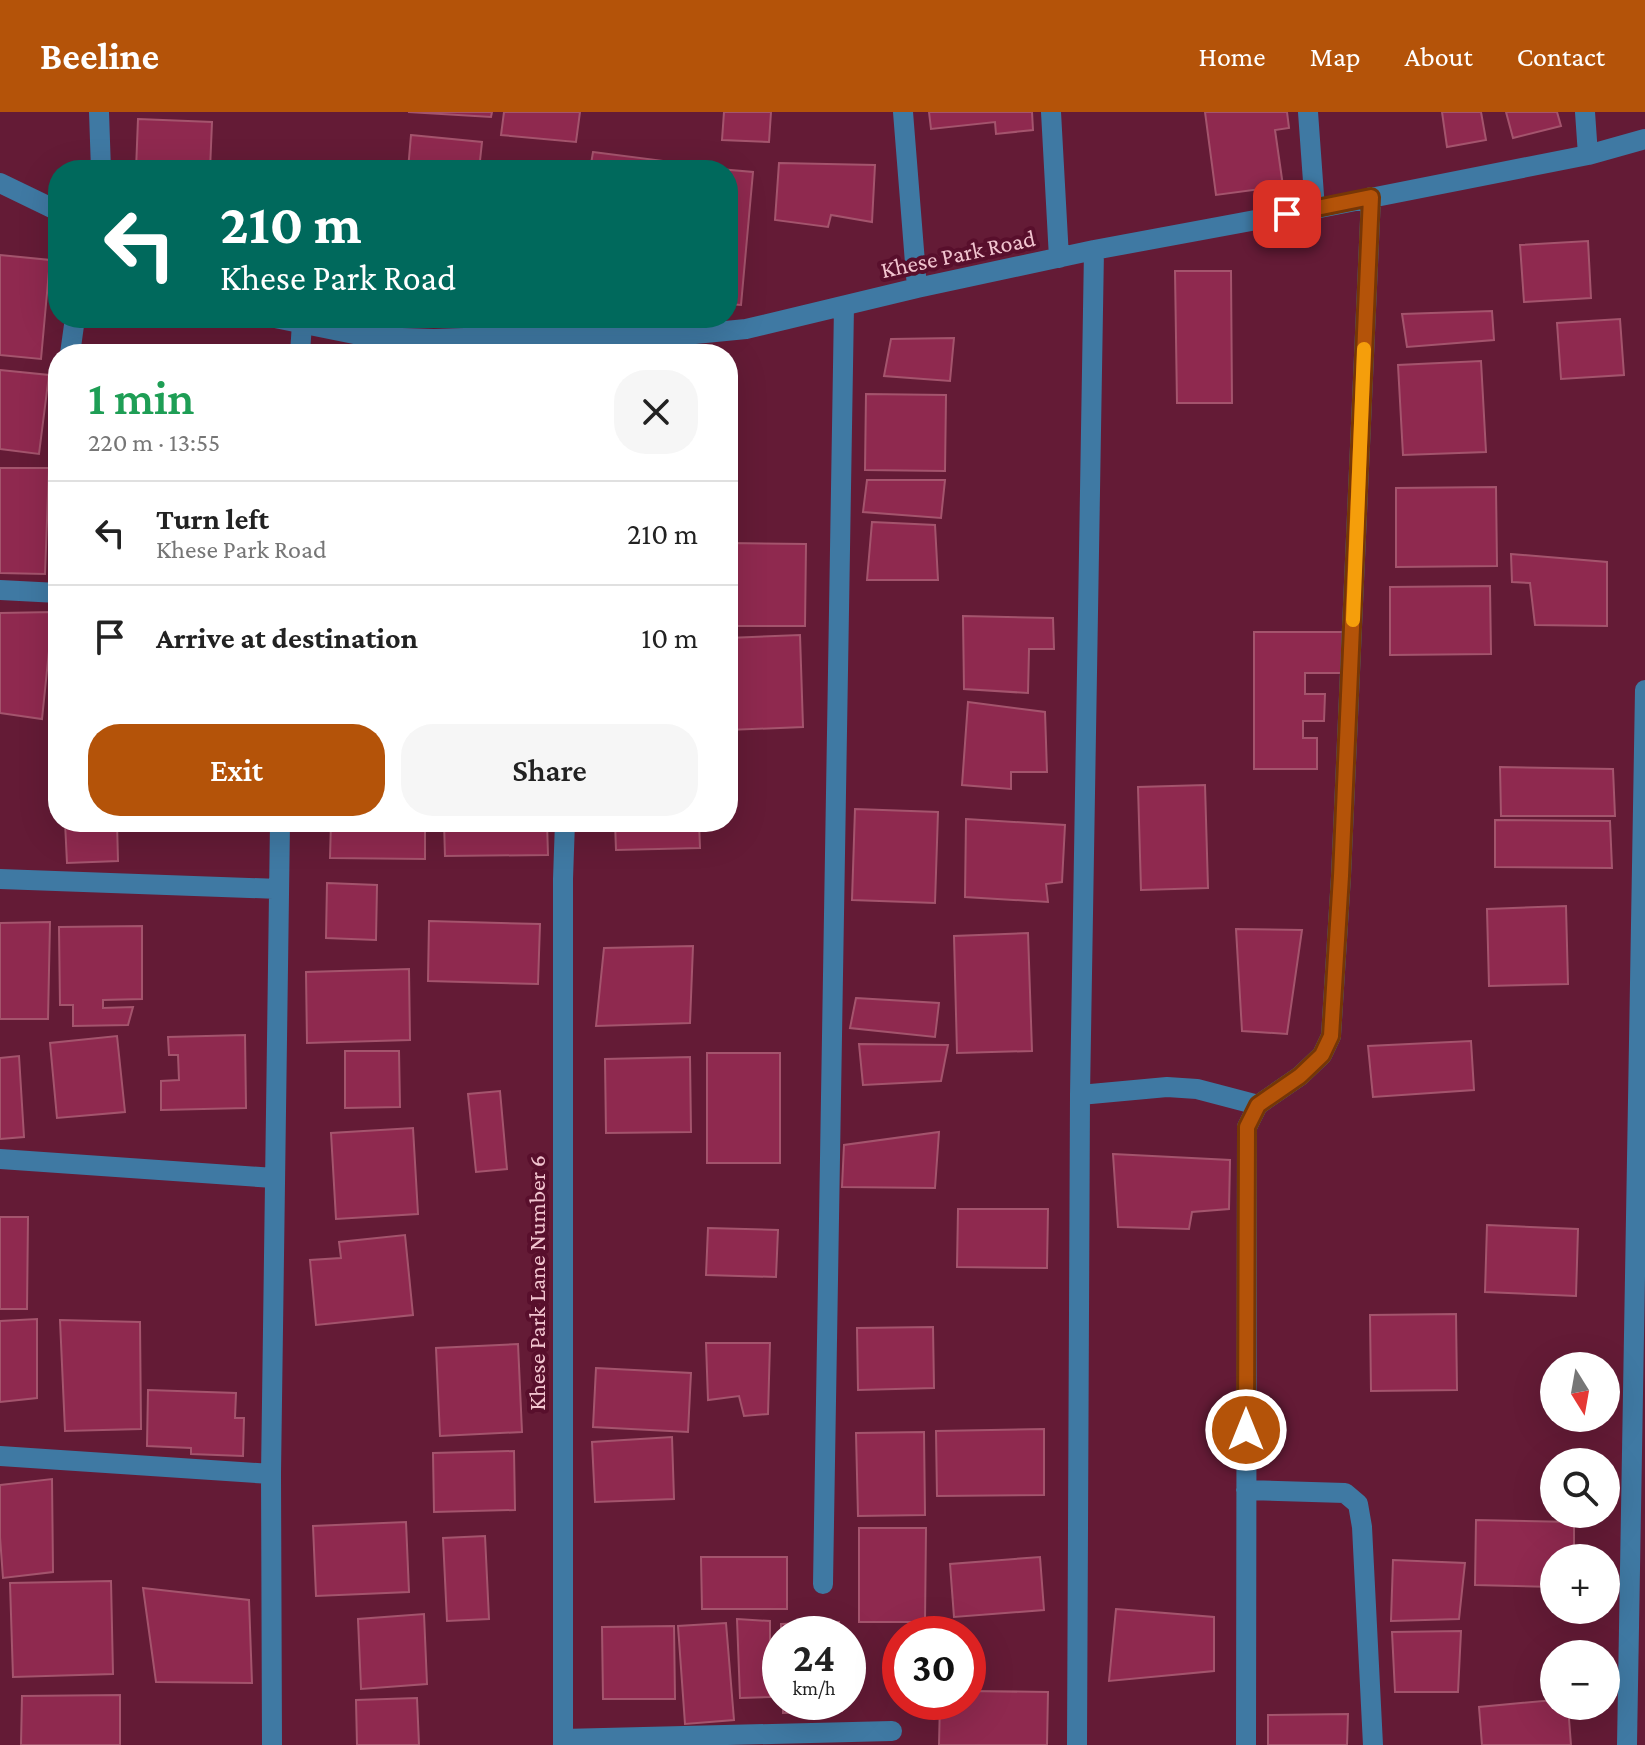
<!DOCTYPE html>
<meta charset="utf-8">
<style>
body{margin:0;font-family:"Crimson Pro",serif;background:#f6f6f6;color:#222;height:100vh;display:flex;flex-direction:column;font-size:30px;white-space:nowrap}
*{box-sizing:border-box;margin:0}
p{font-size:26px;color:#767676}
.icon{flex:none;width:44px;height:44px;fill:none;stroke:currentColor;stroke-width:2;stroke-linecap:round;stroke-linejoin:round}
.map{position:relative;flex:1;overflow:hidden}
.panel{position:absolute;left:48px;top:232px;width:690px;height:488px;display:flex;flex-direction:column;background:#fff;border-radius:32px;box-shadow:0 8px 32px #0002}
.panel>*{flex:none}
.hud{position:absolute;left:48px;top:48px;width:690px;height:168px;border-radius:32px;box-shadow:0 8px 32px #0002;background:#00695c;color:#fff;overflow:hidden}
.needle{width:52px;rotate:169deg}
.fabs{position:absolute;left:1540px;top:1240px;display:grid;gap:16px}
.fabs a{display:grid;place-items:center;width:80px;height:80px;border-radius:50%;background:#fff;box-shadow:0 8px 32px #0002;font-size:40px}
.speed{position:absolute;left:762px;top:1504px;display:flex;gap:16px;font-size:40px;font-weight:700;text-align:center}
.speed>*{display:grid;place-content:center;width:104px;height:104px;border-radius:50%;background:#fff;box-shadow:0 8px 32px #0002;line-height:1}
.speed small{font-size:20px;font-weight:400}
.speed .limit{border:12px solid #d22;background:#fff;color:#111}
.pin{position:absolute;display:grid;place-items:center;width:68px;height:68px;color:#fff;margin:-34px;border-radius:16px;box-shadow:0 4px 12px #0006}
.me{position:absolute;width:88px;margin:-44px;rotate:0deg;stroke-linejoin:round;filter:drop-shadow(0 0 6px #0008)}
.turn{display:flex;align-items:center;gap:28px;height:168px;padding:0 40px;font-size:36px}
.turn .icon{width:104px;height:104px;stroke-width:2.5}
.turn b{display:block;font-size:56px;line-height:68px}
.round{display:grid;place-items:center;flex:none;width:84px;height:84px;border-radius:32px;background:#f6f6f6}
.headline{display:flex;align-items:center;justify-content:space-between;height:136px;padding:0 40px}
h1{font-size:48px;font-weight:600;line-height:60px;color:#1e9e55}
.action{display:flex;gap:16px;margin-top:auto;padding:16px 40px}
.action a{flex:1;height:92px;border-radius:32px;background:#b45309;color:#fff;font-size:32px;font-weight:600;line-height:92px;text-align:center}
.action a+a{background:#f6f6f6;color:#222}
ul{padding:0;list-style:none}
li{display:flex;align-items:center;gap:24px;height:104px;padding:0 40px;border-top:2px solid #e0e0e0}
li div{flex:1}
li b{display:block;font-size:30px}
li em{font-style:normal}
header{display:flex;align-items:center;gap:48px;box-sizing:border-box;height:112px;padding:0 40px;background:#b45309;color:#fff}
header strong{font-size:38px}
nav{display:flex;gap:44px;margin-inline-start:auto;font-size:28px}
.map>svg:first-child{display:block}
</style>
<header>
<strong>Beeline</strong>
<nav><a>Home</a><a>Map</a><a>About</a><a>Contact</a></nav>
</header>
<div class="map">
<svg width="1645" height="1633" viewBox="0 0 1645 1633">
<rect width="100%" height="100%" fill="#641b36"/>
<path fill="#8f294f" stroke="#a4546d" stroke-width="2" d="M 408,0 L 492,0 L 491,5 Z
M 504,0 L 580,0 L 576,30 L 501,23 Z
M 724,0 L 771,0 L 769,30 L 722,28 Z
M 929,0 L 1032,0 L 1033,18 L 996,22 L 995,10 L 931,17 Z
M 1205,0 L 1287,0 L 1289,16 L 1275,18 L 1283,74 L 1216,83 Z
M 1442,0 L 1481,0 L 1486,28 L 1447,35 Z
M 1506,0 L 1557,0 L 1561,14 L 1513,26 Z
M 138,7 L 212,10 L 210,58 L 136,58 Z
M 411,23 L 482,30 L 479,58 L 408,58 Z
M 593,40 L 664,49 L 663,58 L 590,58 Z
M 779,51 L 875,53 L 872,110 L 831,103 L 828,115 L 775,108 Z
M 685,54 L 753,60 L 741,193 L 728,192 L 728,58 L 684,58 Z
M 1588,129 L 1591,186 L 1524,190 L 1520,133 Z
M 0,143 L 50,148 L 41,247 L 0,243 Z
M 1175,159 L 1231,159 L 1232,291 L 1177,291 Z
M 1492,199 L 1494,228 L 1407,235 L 1402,202 Z
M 1620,207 L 1624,263 L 1561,267 L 1557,211 Z
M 954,226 L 950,269 L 884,264 L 891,227 Z
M 1481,249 L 1486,340 L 1403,343 L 1398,253 Z
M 0,258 L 49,263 L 39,342 L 0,337 Z
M 866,282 L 946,283 L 945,359 L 865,358 Z
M 0,356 L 49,356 L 45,462 L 0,461 Z
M 867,368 L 945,368 L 941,406 L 863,400 Z
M 1496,375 L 1497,454 L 1396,455 L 1396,376 Z
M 872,410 L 935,413 L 938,468 L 867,468 Z
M 728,431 L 806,432 L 805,514 L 728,514 Z
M 1511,442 L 1607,450 L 1607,514 L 1535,513 L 1530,471 L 1512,470 Z
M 1490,474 L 1491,542 L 1390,543 L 1390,475 Z
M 53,500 L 42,607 L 0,601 L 0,501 Z
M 963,504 L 1053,506 L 1054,537 L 1029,537 L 1028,581 L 964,577 Z
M 1254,520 L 1350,520 L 1350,561 L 1305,561 L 1305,582 L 1325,582 L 1324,609 L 1303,609 L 1303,626 L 1317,626 L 1317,657 L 1254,657 Z
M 800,523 L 803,615 L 728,618 L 728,526 Z
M 968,590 L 1045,600 L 1047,660 L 1011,660 L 1011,677 L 962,673 Z
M 1500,655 L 1613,657 L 1615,704 L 1501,704 Z
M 1205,673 L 1208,776 L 1141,778 L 1138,675 Z
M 855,697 L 938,700 L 935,791 L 852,788 Z
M 966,707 L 1065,713 L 1062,770 L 1046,772 L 1048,790 L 965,785 Z
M 1495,708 L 1610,709 L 1612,756 L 1495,755 Z
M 65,710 L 117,710 L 118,749 L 67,751 Z
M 331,710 L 425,710 L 425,747 L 330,746 Z
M 444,710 L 547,710 L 548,743 L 445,744 Z
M 615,710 L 699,710 L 700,736 L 616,738 Z
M 327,771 L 377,773 L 376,828 L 326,826 Z
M 1566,794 L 1568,872 L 1489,874 L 1487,797 Z
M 429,809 L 540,812 L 538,872 L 428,869 Z
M 50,810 L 48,907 L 0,907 L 0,811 Z
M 142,814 L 142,887 L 103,888 L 103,896 L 133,895 L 128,913 L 73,914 L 73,893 L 60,893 L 59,815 Z
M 1236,817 L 1302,818 L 1287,922 L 1242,919 Z
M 1028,821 L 1032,939 L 957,941 L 954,824 Z
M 693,834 L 690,911 L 596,914 L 604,836 Z
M 409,857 L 410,928 L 307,931 L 306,860 Z
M 856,886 L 939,891 L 935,925 L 850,916 Z
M 245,923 L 246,996 L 161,998 L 161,969 L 179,968 L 178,943 L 169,943 L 168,925 Z
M 117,924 L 125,1000 L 57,1006 L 50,931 Z
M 1471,929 L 1474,978 L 1373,985 L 1368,934 Z
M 859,932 L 948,933 L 941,969 L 863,973 Z
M 345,939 L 399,939 L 400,995 L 345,996 Z
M 707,941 L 780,941 L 780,1051 L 707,1051 Z
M 19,944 L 24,1025 L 0,1027 L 0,946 Z
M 690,945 L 691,1020 L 606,1021 L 605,947 Z
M 500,979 L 507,1057 L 476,1060 L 468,982 Z
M 413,1016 L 418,1102 L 336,1107 L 331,1021 Z
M 939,1020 L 935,1076 L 842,1075 L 844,1033 Z
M 1113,1042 L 1230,1048 L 1229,1097 L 1192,1100 L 1189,1117 L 1118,1115 Z
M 958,1097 L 1048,1097 L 1047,1156 L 957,1155 Z
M 0,1105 L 28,1105 L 27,1197 L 0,1197 Z
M 1487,1113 L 1578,1117 L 1576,1184 L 1485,1180 Z
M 708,1116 L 778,1118 L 776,1165 L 706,1163 Z
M 405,1123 L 413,1203 L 316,1213 L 310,1148 L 341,1146 L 339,1130 Z
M 1456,1202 L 1457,1278 L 1371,1279 L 1370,1203 Z
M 37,1207 L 37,1286 L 0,1290 L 0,1209 Z
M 60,1208 L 140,1210 L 141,1317 L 65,1319 Z
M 933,1215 L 934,1276 L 858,1278 L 857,1216 Z
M 706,1231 L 770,1231 L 768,1302 L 744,1304 L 739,1284 L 708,1288 Z
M 518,1232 L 522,1320 L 440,1324 L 436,1236 Z
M 596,1256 L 691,1261 L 688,1320 L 593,1315 Z
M 148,1278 L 236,1281 L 235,1306 L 244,1306 L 243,1344 L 191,1342 L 191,1336 L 147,1334 Z
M 1044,1317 L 1044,1383 L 937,1384 L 936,1319 Z
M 924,1320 L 925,1403 L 858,1404 L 856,1321 Z
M 672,1325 L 674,1387 L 595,1390 L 592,1330 Z
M 514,1339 L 515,1398 L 434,1400 L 433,1341 Z
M 52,1367 L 53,1460 L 3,1466 L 0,1425 L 0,1373 Z
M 1476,1408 L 1574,1410 L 1574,1446 L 1554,1446 L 1554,1475 L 1475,1473 Z
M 406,1410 L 409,1480 L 316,1484 L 313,1414 Z
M 859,1416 L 926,1416 L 925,1510 L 859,1510 Z
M 485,1424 L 489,1507 L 447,1509 L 443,1426 Z
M 701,1445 L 787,1445 L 787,1497 L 702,1497 Z
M 1040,1445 L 1044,1498 L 954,1505 L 950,1452 Z
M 1393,1448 L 1465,1451 L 1459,1507 L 1391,1509 Z
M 111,1469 L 113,1562 L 13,1565 L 10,1471 Z
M 143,1476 L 249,1488 L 252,1571 L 156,1570 Z
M 1116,1497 L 1214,1505 L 1214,1559 L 1109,1569 Z
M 424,1502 L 427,1572 L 361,1577 L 358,1507 Z
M 737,1507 L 770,1509 L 770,1585 L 740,1586 Z
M 839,1510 L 840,1522 L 781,1522 L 781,1512 Z
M 726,1511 L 734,1608 L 685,1612 L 678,1514 Z
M 674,1514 L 675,1587 L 603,1587 L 602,1515 Z
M 1461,1519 L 1458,1580 L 1395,1580 L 1392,1520 Z
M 968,1579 L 1048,1580 L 1047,1633 L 939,1633 L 940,1590 L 968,1590 Z
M 120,1583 L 120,1633 L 21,1633 L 22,1584 Z
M 417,1586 L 419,1633 L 357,1633 L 356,1588 Z
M 1554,1588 L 1554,1594 L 1568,1594 L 1571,1633 L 1482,1633 L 1479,1595 Z
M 783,1590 L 842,1590 L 842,1599 L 783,1601 Z
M 1348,1602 L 1347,1633 L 1268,1633 L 1268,1603 Z"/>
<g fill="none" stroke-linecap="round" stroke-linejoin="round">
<path stroke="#3f79a3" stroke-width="20" d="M 99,0 L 101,58
M 903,0 L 917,176
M 1051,0 L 1059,146
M 1308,0 L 1315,97
M 1585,0 L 1588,43
M 0,71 L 58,99
M 275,206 L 369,225 L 434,227 L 583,222 L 695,222 L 746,217 L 917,176 L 1094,138 L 1315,97 L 1588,43 L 1645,27
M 70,242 L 75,206
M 300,242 L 302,211
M 0,478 L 58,481
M 0,767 L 279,777
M 1080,983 L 1167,975 L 1197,977 L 1258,993
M 0,1047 L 274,1066
M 0,1344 L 271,1362
M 1246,1378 L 1345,1381 L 1358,1392 L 1362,1415 L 1373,1633
M 823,1472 L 844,194
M 563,1627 L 892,1619
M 272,1633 L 271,1362 L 280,710
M 563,1633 L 563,767 L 565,710
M 1077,1633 L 1080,983 L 1094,138
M 1246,1633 L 1247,1015 L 1258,993 L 1300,964 L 1322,943 L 1331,924 L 1341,764 L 1371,85
M 1627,1633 L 1645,578"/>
</g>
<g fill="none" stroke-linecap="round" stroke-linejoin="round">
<defs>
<path id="route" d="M 1246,1318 L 1247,1015 L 1258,993 L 1300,964 L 1322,943 L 1331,924 L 1341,764 L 1371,85 L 1287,102"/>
</defs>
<use href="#route" stroke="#753606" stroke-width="20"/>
<use href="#route" stroke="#b45309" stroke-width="14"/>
<path stroke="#f59e0b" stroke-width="14" d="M 1353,508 L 1364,237"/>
</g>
<g text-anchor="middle" stroke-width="8" stroke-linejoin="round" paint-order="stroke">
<g font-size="24" fill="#f1c4cf" stroke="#580f2c">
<text transform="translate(958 142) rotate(-12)" y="8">Khese Park Road</text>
<text transform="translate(537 1171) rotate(-90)" y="8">Khese Park Lane Number 6</text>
</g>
</g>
</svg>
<div class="fabs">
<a><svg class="needle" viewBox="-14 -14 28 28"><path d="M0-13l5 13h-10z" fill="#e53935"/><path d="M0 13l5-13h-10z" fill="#767676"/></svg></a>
<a><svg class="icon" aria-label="search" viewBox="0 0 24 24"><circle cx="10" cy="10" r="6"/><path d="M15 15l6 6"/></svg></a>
<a>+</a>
<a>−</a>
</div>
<div class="speed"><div>24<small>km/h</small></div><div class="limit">30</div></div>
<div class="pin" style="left:1287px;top:102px;background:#d93025"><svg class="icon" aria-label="arrive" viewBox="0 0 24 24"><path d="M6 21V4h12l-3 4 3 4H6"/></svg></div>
<svg class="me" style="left:1246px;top:1318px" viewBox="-20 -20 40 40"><circle r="17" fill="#b45309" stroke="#fff" stroke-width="3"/><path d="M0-11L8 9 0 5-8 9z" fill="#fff"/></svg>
<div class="hud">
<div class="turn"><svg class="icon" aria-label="left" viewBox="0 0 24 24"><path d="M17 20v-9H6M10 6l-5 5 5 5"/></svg><div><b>210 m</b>Khese Park Road</div></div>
</div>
<section class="panel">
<div class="headline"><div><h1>1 min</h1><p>220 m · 13:55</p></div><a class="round"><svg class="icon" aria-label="close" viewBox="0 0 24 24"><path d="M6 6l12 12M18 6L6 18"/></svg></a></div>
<ul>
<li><svg class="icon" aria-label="left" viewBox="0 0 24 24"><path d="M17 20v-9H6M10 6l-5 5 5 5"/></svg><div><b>Turn left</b><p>Khese Park Road</p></div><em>210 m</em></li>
<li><svg class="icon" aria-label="arrive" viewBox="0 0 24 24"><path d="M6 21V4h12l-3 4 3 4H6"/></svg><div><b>Arrive at destination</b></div><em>10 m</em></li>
</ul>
<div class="action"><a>Exit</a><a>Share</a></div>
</section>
</div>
